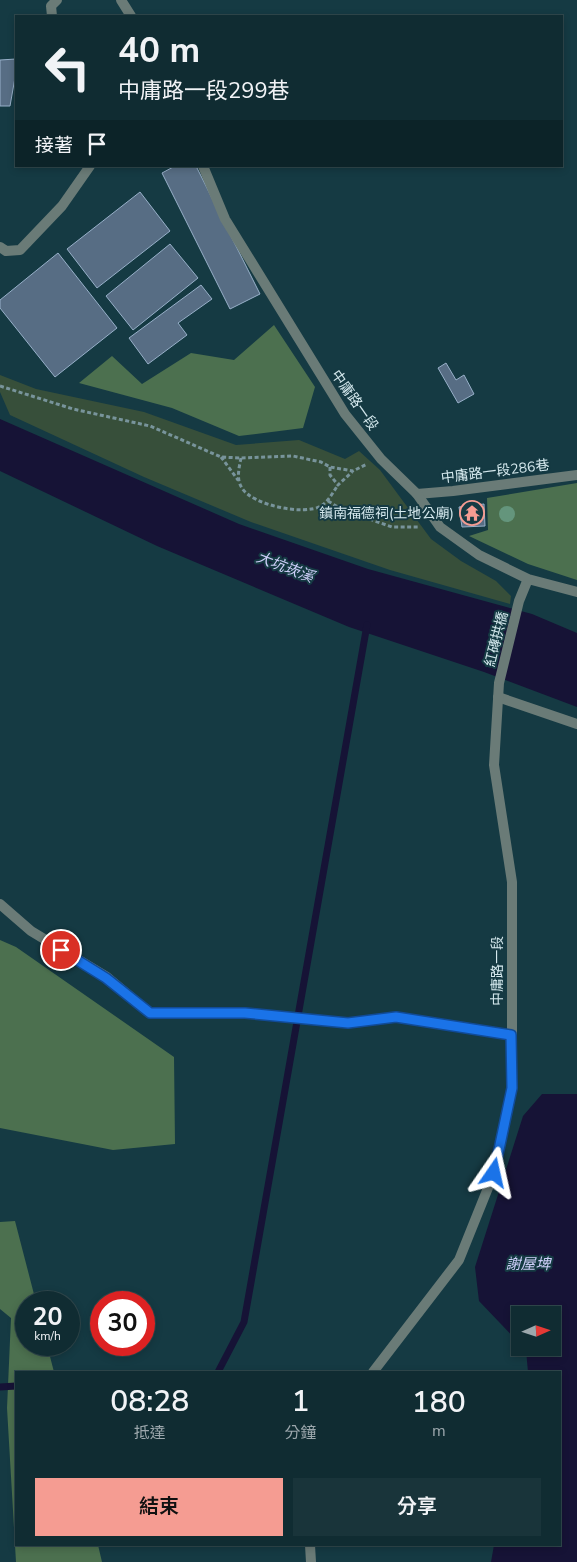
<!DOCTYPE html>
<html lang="zh-TW">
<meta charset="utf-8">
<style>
body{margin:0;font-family:"Nunito Sans","Noto Sans TC",sans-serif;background:#19343a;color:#f1f3f6;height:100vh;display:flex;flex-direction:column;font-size:19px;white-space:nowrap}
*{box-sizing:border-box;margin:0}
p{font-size:16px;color:#9ca7ac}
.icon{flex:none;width:28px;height:28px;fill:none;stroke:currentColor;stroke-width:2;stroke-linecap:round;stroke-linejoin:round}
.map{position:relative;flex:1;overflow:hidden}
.details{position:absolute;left:15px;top:1371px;width:546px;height:175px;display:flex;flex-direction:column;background:#102c32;border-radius:0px;box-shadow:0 2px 8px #0003,0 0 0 1px #30484d}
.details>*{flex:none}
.top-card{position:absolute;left:15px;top:15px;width:548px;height:152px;border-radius:0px;box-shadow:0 2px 8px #0003,0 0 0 1px #30484d;background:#102c32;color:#f1f3f6;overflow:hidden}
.needle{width:32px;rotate:87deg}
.buttons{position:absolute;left:511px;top:1306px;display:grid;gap:10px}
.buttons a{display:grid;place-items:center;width:50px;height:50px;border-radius:0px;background:#102c32;box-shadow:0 2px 8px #0003,0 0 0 1px #30484d;font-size:25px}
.speed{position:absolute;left:15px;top:1291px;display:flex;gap:10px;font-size:25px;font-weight:700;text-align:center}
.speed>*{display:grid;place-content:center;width:65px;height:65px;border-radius:50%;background:#102c32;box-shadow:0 2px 8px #0003,0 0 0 1px #30484d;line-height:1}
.speed small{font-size:12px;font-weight:400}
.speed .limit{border:8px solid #d22;background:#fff;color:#111}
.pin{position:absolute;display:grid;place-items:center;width:42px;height:42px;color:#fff;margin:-21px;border:2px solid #fff;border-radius:50%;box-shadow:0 1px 5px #0007}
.me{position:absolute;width:55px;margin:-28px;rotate:11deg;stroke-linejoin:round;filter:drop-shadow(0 0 4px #0008)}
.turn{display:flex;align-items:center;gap:18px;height:105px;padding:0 20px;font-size:22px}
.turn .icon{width:65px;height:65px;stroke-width:2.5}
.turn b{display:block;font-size:35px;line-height:42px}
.then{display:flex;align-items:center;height:48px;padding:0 20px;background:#0003;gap:10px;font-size:19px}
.eta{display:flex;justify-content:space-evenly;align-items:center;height:85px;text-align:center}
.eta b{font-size:30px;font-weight:600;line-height:35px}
.cta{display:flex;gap:10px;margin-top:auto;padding:10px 20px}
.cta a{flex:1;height:58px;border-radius:0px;background:#f59c92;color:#111;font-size:20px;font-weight:600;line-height:58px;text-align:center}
.cta a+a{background:#19343a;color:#f1f3f6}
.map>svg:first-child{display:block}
</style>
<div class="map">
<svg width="577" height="1562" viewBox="0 0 577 1562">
<rect width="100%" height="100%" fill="#153a43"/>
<path fill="#374f3a" d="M 0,375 L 36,389 L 144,412 L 236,445 L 299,440 L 345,459 L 359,451 L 380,470 L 431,539 L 461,561 L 496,581 L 511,596 L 510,604 L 390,570 L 251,522 L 144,477 L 10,415 L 0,392 Z"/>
<path fill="#4c704f" d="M 274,325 L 315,387 L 303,428 L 239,436 L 172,408 L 79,383 L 112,356 L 142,384 L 191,353 L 234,360 Z
M 577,483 L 577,580 L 528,564 L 469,536 L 488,530 L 487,498 Z
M 0,940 L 16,947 L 174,1057 L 175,1144 L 113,1150 L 0,1128 Z
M 15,1221 L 36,1302 L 26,1302 L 26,1345 L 47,1345 L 54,1372 L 16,1372 L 16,1545 L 98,1545 L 102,1562 L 16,1562 L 7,1408 L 11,1318 L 0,1309 L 0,1222 Z"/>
<path fill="#161336" d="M 0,419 L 239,524 L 368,569 L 532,614 L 577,633 L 577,707 L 484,672 L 349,627 L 157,546 L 0,471 Z
M 542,1094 L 577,1094 L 577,1562 L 491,1562 L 494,1545 L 560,1545 L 560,1372 L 528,1372 L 526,1350 L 523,1348 L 552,1348 L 552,1315 L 520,1315 L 520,1344 L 479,1301 L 475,1267 L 523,1116 Z"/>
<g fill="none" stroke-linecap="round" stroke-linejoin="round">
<path stroke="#161336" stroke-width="7" d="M 218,1372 L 244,1322 L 367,625
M 0,1387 L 16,1386"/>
</g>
<path fill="#576d84" stroke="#98b0c9" d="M 16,59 L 16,72 L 10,106 L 0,106 L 0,60 Z
M 175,166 L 196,166 L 260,294 L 230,309 L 162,173 Z
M 140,192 L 170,231 L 97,288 L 67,249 Z
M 170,244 L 198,278 L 133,330 L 106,296 Z
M 58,253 L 117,328 L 55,377 L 0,308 L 0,300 Z
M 201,285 L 212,299 L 178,323 L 187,335 L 148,364 L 129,338 Z
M 446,363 L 456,380 L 464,375 L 474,394 L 458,403 L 438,368 Z
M 484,504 L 485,526 L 462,527 L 459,507 Z"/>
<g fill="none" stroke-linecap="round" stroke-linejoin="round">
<path stroke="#78949b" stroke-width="3" stroke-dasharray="4 2.5" stroke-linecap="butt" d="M 0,386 L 73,409 L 150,426 L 221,457 L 241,458 L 293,456 L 321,462 L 330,467 L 353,471 L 367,464
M 221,457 L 238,480
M 241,458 C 239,468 236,479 242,488 C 252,505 304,516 321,506 C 329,501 333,492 338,485
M 330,467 L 330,475 L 338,485 L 352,472
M 328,501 L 341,509 L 392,527 L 420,527"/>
<path stroke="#6a7b77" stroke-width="10" d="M 52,16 L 51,6 L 57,0
M 0,247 L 6,251 L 20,250 L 62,206 L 90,166
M 417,494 L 453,491 L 577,475
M 498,697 L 577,724
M 0,904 L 31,931 L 107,977 L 150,1013 L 245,1013 L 348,1023 L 397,1017 L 511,1035"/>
<path stroke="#6a7b77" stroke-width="10" d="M 121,0 L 131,16
M 203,166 L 225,219 L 345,414 L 381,459 L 417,494 L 440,527 L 479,555 L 528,579 L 577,592
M 373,1372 L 459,1260 L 494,1173 L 512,1088 L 512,882 L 494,765 L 499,683 L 519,601 L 528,579
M 310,1545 L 311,1562"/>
</g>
<circle fill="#64957c" cx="507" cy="514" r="8"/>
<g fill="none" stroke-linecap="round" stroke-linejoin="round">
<defs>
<path id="route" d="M 61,950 L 106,978 L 150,1013 L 245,1013 L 348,1023 L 396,1017 L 511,1035 L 512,1088 L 494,1173"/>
</defs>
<use href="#route" stroke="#114b97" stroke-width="12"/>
<use href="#route" stroke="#1a73e8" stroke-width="9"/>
</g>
<defs>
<symbol id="temple-ring" viewBox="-11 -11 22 22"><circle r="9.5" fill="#153a43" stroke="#f59c92" stroke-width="1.5"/><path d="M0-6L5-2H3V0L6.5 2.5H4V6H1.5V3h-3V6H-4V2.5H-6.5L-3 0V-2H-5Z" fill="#f59c92"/></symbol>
</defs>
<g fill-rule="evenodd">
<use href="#temple-ring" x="458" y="499" width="28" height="28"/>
</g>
<g text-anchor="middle" stroke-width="4" stroke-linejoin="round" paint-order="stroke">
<g font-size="14" fill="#d4e8ed" stroke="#153a43">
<text transform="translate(355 400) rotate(55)" y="5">中庸路一段</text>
<text transform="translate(495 471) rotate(-7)" y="5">中庸路一段286巷</text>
<text transform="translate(496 639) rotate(-76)" y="5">紅磚拱橋</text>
<text transform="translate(497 971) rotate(-90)" y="5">中庸路一段</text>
</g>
<g font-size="14" fill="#d4e8ed" stroke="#153a43" text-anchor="end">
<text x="454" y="518">鎮南福德祠(土地公廟)</text>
</g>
<g font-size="15" font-style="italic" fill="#cdcef8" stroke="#153a43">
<text transform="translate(285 567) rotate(21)" y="5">大坑崁溪</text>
<text x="528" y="1269">謝屋埤</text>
</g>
</g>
</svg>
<div class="buttons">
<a><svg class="needle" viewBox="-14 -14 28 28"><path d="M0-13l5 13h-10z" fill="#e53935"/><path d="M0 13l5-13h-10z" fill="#9ca7ac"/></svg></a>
</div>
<div class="speed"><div>20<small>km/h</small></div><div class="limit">30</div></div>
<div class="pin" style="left:61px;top:950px;background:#d93025"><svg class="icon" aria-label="arrive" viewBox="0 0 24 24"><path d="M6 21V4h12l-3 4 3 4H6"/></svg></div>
<svg class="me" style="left:494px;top:1173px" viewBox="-20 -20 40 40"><path d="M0-17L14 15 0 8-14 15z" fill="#1a73e8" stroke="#fff" stroke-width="4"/></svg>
<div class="top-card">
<div class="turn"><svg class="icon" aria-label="left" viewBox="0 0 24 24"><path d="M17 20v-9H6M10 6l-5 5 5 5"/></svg><div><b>40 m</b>中庸路一段299巷</div></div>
<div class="then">接著<svg class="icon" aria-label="arrive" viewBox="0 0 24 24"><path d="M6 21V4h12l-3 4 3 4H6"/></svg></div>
</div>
<section class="details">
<div class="eta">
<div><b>08:28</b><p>抵達</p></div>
<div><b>1</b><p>分鐘</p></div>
<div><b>180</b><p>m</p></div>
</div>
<div class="cta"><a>結束</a><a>分享</a></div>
</section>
</div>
